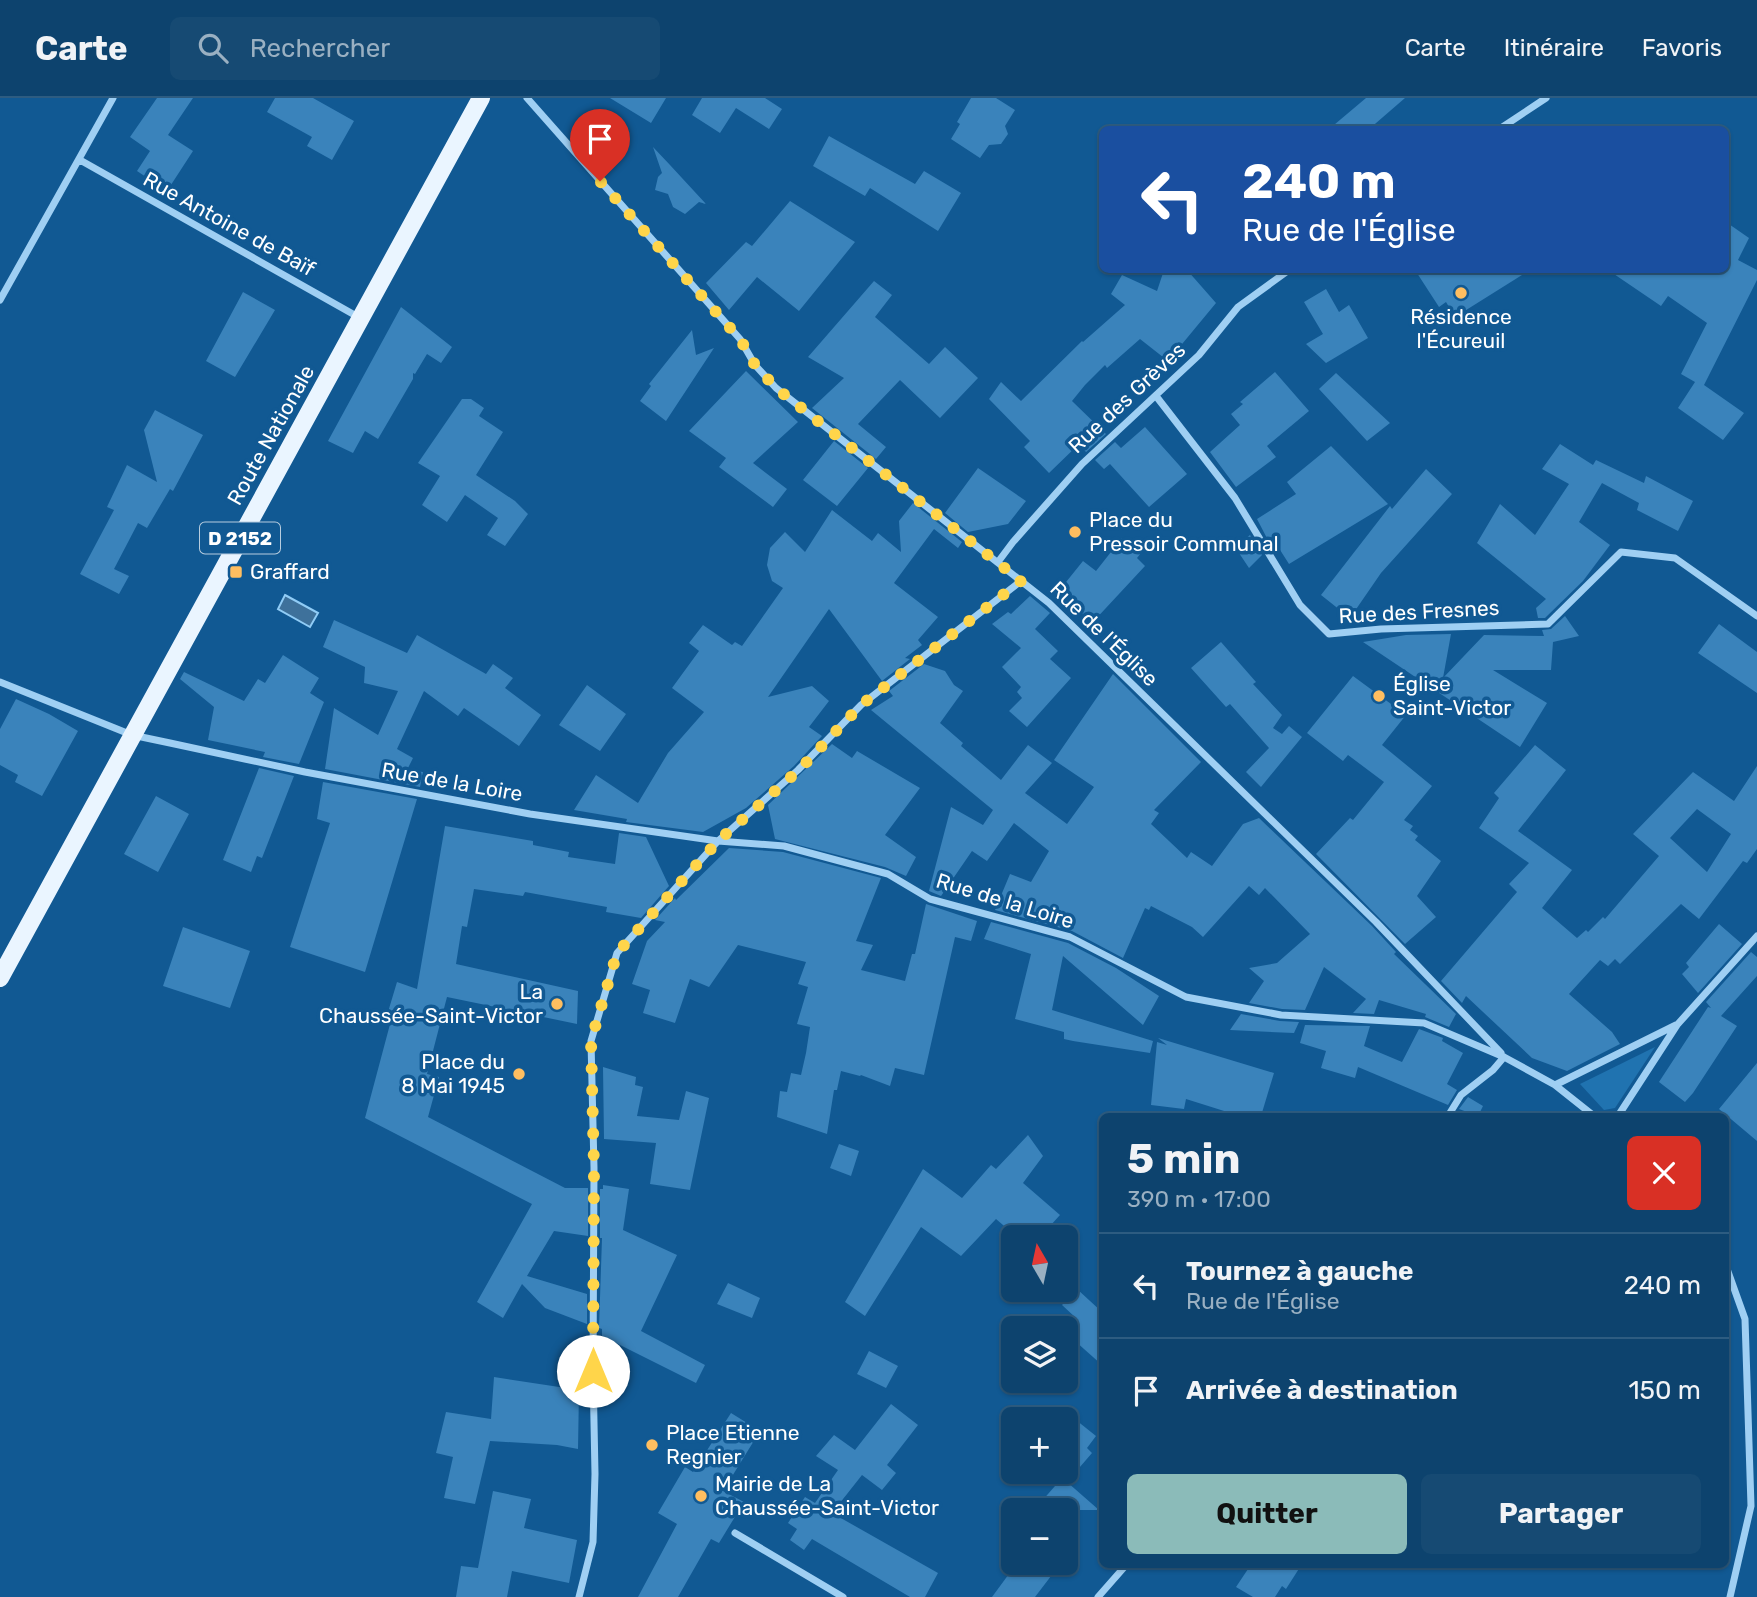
<!DOCTYPE html>
<html lang="fr">
<meta charset="utf-8">
<style>
body{margin:0;font-family:Rubik,sans-serif;background:#164a73;color:#f1f3f6;height:100vh;display:flex;flex-direction:column;font-size:26px;white-space:nowrap}
*{box-sizing:border-box;margin:0}
p{font-size:23px;color:#9ab0c2}
.icon{flex:none;width:38px;height:38px;fill:none;stroke:currentColor;stroke-width:2;stroke-linecap:round;stroke-linejoin:round}
.map{position:relative;flex:1;overflow:hidden}
.sheet{position:absolute;left:1099px;top:1015px;width:630px;height:455px;display:flex;flex-direction:column;background:#0d436e;border-radius:10px;box-shadow:0 2px 5px #0004,0 0 0 2px #2d5c81}
.sheet>*{flex:none}
.banner{position:absolute;left:1099px;top:28px;width:630px;height:147px;border-radius:10px;box-shadow:0 2px 5px #0004,0 0 0 2px #2d5c81;background:#1a4fa0;color:#fff;overflow:hidden}
.needle{width:46px;rotate:351deg}
.buttons{position:absolute;left:1001px;top:1127px;display:grid;gap:14px}
.buttons a{display:grid;place-items:center;width:77px;height:77px;border-radius:10px;background:#0d436e;box-shadow:0 2px 5px #0004,0 0 0 2px #2d5c81;font-size:35px}
.pin{position:absolute;display:grid;place-items:center;width:60px;height:60px;color:#fff;margin:-72px -30px;border-radius:50% 50% 50% 0;rotate:-45deg;box-shadow:0 0 7px #0007}
.pin .icon{rotate:45deg}
.me{position:absolute;width:77px;margin:-38px;rotate:0deg;stroke-linejoin:round;filter:drop-shadow(0 0 5px #0008)}
.turn{display:flex;align-items:center;gap:24px;height:147px;padding:0 28px;font-size:32px}
.turn .icon{width:91px;height:91px;stroke-width:2.5}
.turn b{display:block;font-size:49px;line-height:60px}
.round{display:grid;place-items:center;flex:none;width:74px;height:74px;border-radius:10px;background:#164a73}
.head{display:flex;align-items:center;justify-content:space-between;height:119px;padding:0 28px}
h1{font-size:42px;font-weight:700;line-height:52px}
.primary-button{display:flex;gap:14px;margin-top:auto;padding:14px 28px}
.primary-button a{flex:1;height:80px;border-radius:10px;background:#8bbbb9;color:#111;font-size:28px;font-weight:700;line-height:80px;text-align:center}
.primary-button a+a{background:#164a73;color:#f1f3f6}
ul{padding:0;list-style:none}
li{display:flex;align-items:center;gap:21px;height:105px;padding:0 28px;border-top:2px solid #2d5c81}
li div{flex:1}
li b{display:block;font-size:26px}
li em{font-style:normal}
header{display:flex;align-items:center;gap:42px;box-sizing:border-box;height:98px;padding:0 35px;background:#0d436e;border-bottom:2px solid #2d5c81}
header strong{font-size:33px}
nav{display:flex;gap:38px;margin-inline-start:auto;font-size:24px}
.search{width:490px;height:63px;background:#164a73;display:flex;align-items:center;gap:18px;box-sizing:border-box;padding:0 24px;border-radius:10px;color:#9ab0c2;font-size:26px}
.map>svg:first-child{display:block}
</style>
<header>
<strong>Carte</strong>
<div class="search"><svg class="icon" aria-label="search" viewBox="0 0 24 24"><circle cx="10" cy="10" r="6"/><path d="M15 15l6 6"/></svg>Rechercher</div>
<nav><a>Carte</a><a>Itinéraire</a><a>Favoris</a></nav>
</header>
<div class="map">
<svg width="1757" height="1499" viewBox="0 0 1757 1499">
<rect width="100%" height="100%" fill="#115993"/>
<path fill="#2073b0" d="M 1655,949 L 1615,1010 L 1604,1012 L 1580,986 Z"/>
<path fill="#3e719b" stroke="#90ccf6" stroke-width="2" d="M 285,497 L 318,515 L 310,529 L 278,511 Z"/>
<path fill="#3a83bb" fill-rule="evenodd" d="M 157,0 L 193,0 L 168,37 L 193,53 L 167,93 L 137,73 L 150,53 L 130,39 Z
M 275,0 L 313,0 L 354,23 L 332,62 L 307,48 L 312,39 L 267,14 Z
M 610,0 L 666,0 L 651,25 Z
M 702,0 L 765,0 L 782,11 L 769,31 L 736,10 L 720,35 L 692,17 Z
M 971,0 L 996,0 L 1015,12 L 1005,28 L 1008,36 L 1001,46 L 989,47 L 980,60 L 951,41 L 960,26 L 957,24 Z
M 1366,0 L 1405,0 L 1368,32 L 1328,32 Z
M 829,38 L 915,86 L 924,73 L 961,95 L 938,133 L 870,90 L 865,98 L 813,68 Z
M 653,49 L 670,67 L 706,106 L 699,104 L 685,116 L 673,109 L 668,96 L 655,92 L 658,79 L 662,75 Z
M 790,103 L 855,144 L 799,213 L 757,179 L 729,212 L 706,185 L 746,144 L 752,148 Z
M 1726,124 L 1749,140 L 1738,162 L 1757,172 L 1757,182 L 1704,287 L 1744,315 L 1723,342 L 1678,310 L 1695,284 L 1681,276 L 1707,225 L 1668,198 L 1661,208 L 1608,172 L 1726,172 Z
M 1164,172 L 1187,172 L 1216,205 L 1168,263 L 1140,241 L 1107,270 L 1105,267 L 1085,287 L 1072,303 L 1106,336 L 1086,354 L 1079,346 L 1049,375 L 1024,349 L 1030,343 L 989,301 L 1001,284 L 1021,303 L 1082,243 L 1083,244 L 1125,207 L 1111,196 L 1122,177 L 1157,193 Z
M 1415,172 L 1530,172 L 1455,219 L 1446,204 L 1439,209 Z
M 874,183 L 892,197 L 875,219 L 929,266 L 945,249 L 978,280 L 940,320 L 900,282 L 858,326 L 886,349 L 876,361 L 812,310 L 844,280 L 808,259 Z
M 1326,191 L 1339,214 L 1349,207 L 1368,240 L 1326,265 L 1306,246 L 1323,236 L 1304,204 Z
M 243,194 L 275,212 L 235,279 L 206,263 Z
M 401,209 L 452,249 L 441,265 L 427,256 L 415,276 L 413,275 L 413,281 L 378,341 L 365,333 L 353,355 L 328,343 Z
M 692,232 L 696,257 L 714,250 L 666,323 L 640,303 L 651,288 L 649,286 Z
M 746,273 L 798,324 L 753,365 L 787,391 L 773,409 L 719,369 L 726,360 L 689,333 Z
M 1275,274 L 1309,313 L 1267,348 L 1276,359 L 1236,389 L 1210,354 L 1240,327 L 1231,316 L 1243,306 L 1240,304 Z
M 1336,275 L 1390,325 L 1367,343 L 1319,291 Z
M 462,301 L 471,301 L 484,310 L 479,318 L 503,334 L 476,377 L 515,403 L 528,416 L 505,448 L 487,437 L 498,420 L 465,397 L 447,424 L 422,407 L 440,378 L 418,365 Z
M 155,312 L 203,337 L 173,393 L 170,391 L 147,430 L 138,425 L 114,471 L 129,478 L 119,496 L 80,476 L 114,412 L 107,409 L 127,367 L 157,384 L 144,332 Z
M 1145,329 L 1187,376 L 1149,409 L 1110,366 L 1104,371 L 1095,362 L 1115,344 L 1121,350 Z
M 834,343 L 868,370 L 837,408 L 803,382 Z
M 1560,346 L 1593,367 L 1596,362 L 1644,385 L 1646,378 L 1693,403 L 1678,433 L 1637,412 L 1639,405 L 1602,385 L 1579,424 L 1610,447 L 1583,483 L 1545,520 L 1538,520 L 1536,510 L 1546,501 L 1477,445 L 1500,406 L 1535,437 L 1569,386 L 1542,371 Z
M 1331,348 L 1388,406 L 1289,466 L 1275,444 L 1271,448 L 1257,421 L 1296,396 L 1287,384 Z
M 978,370 L 1026,403 L 1008,426 L 968,434 L 945,415 Z
M 1426,371 L 1452,396 L 1381,475 L 1350,520 L 1321,497 L 1390,408 L 1392,411 Z
M 913,405 L 962,444 L 958,450 L 934,431 L 894,485 L 938,519 L 918,542 L 922,547 L 905,560 L 910,561 L 882,583 L 829,511 L 768,599 L 812,588 L 829,603 L 809,629 L 822,638 L 794,668 L 746,710 L 703,734 L 626,724 L 627,721 L 574,712 L 596,677 L 638,705 L 668,655 L 704,614 L 672,590 L 699,553 L 689,545 L 703,527 L 732,547 L 735,544 L 742,548 L 783,490 L 772,483 L 767,467 L 770,450 L 785,434 L 805,454 L 832,412 L 872,443 L 878,435 L 901,454 L 899,423 Z
M 1250,437 L 1262,457 L 1249,470 L 1235,449 Z
M 1122,440 L 1141,455 L 1137,460 L 1145,468 L 1092,525 L 1058,494 L 1083,463 L 1096,473 Z
M 1030,498 L 1050,515 L 1035,531 L 1058,553 L 1050,561 L 1071,580 L 1027,629 L 1009,613 L 1022,600 L 1017,594 L 1021,589 L 1002,569 L 1021,550 L 992,526 L 1008,514 L 1011,516 Z
M 1565,518 L 1579,538 L 1553,544 L 1551,572 L 1493,572 L 1547,605 L 1520,649 L 1363,544 L 1406,537 L 1451,536 L 1443,580 L 1484,537 L 1544,538 L 1542,532 L 1551,531 Z
M 334,522 L 407,555 L 417,537 L 486,576 L 493,566 L 513,580 L 505,590 L 541,617 L 519,648 L 464,610 L 458,618 L 424,593 L 397,651 L 413,660 L 407,672 L 423,674 L 420,689 L 325,671 L 334,610 L 378,637 L 398,593 L 364,585 L 365,569 L 323,549 Z
M 1719,526 L 1757,554 L 1757,595 L 1698,555 Z
M 1221,544 L 1256,584 L 1253,586 L 1282,617 L 1273,630 L 1282,636 L 1289,628 L 1302,639 L 1261,689 L 1246,674 L 1269,650 L 1230,606 L 1226,609 L 1191,570 Z
M 283,557 L 319,580 L 310,595 L 324,604 L 299,666 L 263,659 L 265,654 L 208,642 L 214,609 L 180,581 L 184,574 L 244,603 L 258,581 L 265,585 Z
M 924,566 L 945,573 L 954,587 L 963,593 L 940,625 L 963,645 L 961,648 L 1001,682 L 1028,647 L 1052,665 L 1025,695 L 1067,726 L 1094,689 L 1054,662 L 1113,576 L 1201,664 L 1154,712 L 1159,715 L 1151,726 L 1187,760 L 1191,754 L 1212,768 L 1243,726 L 1259,720 L 1372,828 L 1396,854 L 1394,856 L 1456,916 L 1449,929 L 1425,919 L 1426,916 L 1379,902 L 1374,916 L 1353,915 L 1366,901 L 1324,869 L 1305,912 L 1282,911 L 1249,905 L 1264,883 L 1249,870 L 1277,865 L 1310,836 L 1265,790 L 1259,797 L 1249,788 L 1203,839 L 1192,829 L 1151,808 L 1149,812 L 1145,810 L 1123,860 L 1072,833 L 995,812 L 1010,776 L 1031,784 L 1049,753 L 1014,725 L 987,763 L 972,753 L 941,798 L 929,793 L 951,709 L 983,727 L 993,712 L 871,612 L 893,598 L 889,593 Z
M 1353,578 L 1406,617 L 1382,647 L 1432,688 L 1404,722 L 1413,728 L 1410,732 L 1418,738 L 1415,742 L 1441,763 L 1417,798 L 1436,819 L 1405,846 L 1316,756 L 1350,720 L 1353,722 L 1384,684 L 1348,657 L 1343,663 L 1307,635 Z
M 587,587 L 626,616 L 600,653 L 559,627 Z
M 16,601 L 49,616 L 78,633 L 42,698 L 15,684 L 18,677 L 0,667 L 0,631 Z
M 832,646 L 852,660 L 857,653 L 920,690 L 885,737 L 916,759 L 906,778 L 885,769 L 775,741 L 768,707 Z
M 1535,647 L 1566,672 L 1518,733 L 1572,772 L 1542,810 L 1577,840 L 1586,832 L 1588,834 L 1603,819 L 1605,821 L 1659,758 L 1633,736 L 1693,674 L 1734,703 L 1757,668 L 1757,751 L 1747,765 L 1743,763 L 1699,821 L 1681,806 L 1620,866 L 1615,861 L 1608,868 L 1600,862 L 1569,896 L 1612,934 L 1620,946 L 1567,973 L 1532,960 L 1466,898 L 1462,905 L 1441,883 L 1517,794 L 1509,786 L 1529,765 L 1479,730 L 1499,700 L 1494,695 ZM 1697,711 L 1731,736 L 1707,774 L 1670,740 Z
M 259,670 L 294,678 L 262,760 L 257,758 L 251,774 L 223,762 Z
M 323,684 L 417,701 L 365,874 L 290,849 L 330,725 L 317,721 Z
M 156,698 L 189,716 L 158,774 L 124,756 Z
M 445,728 L 533,743 L 533,747 L 569,754 L 568,759 L 615,766 L 619,735 L 646,739 L 669,788 L 641,820 L 606,814 L 607,809 L 525,794 L 523,798 L 474,791 L 467,829 L 462,828 L 456,866 L 578,893 L 577,926 L 447,899 L 427,976 L 439,979 L 428,1019 L 565,1090 L 588,1090 L 588,1138 L 554,1133 L 527,1178 L 587,1196 L 587,1226 L 545,1210 L 522,1186 L 503,1220 L 477,1204 L 532,1106 L 365,1020 L 393,915 L 388,914 L 397,884 L 417,891 Z
M 729,750 L 783,754 L 881,780 L 856,843 L 873,847 L 861,872 L 905,883 L 912,856 L 915,856 L 926,806 L 977,823 L 971,843 L 955,839 L 924,977 L 895,970 L 890,988 L 861,977 L 860,978 L 841,973 L 837,992 L 834,992 L 827,1036 L 777,1019 L 780,993 L 787,994 L 791,975 L 801,977 L 806,955 L 810,929 L 797,926 L 808,889 L 798,886 L 806,864 L 738,847 L 709,889 L 690,881 L 675,925 L 643,915 L 650,892 L 632,886 L 647,843 L 665,824 L 655,822 L 675,800 L 676,802 Z
M 991,824 L 1068,845 L 1116,870 L 1159,898 L 1143,927 L 1063,858 L 1052,912 L 1153,943 L 1150,955 L 1073,943 L 1064,941 L 1064,934 L 1015,921 L 1031,856 L 984,841 Z
M 1719,826 L 1742,846 L 1698,895 L 1682,876 L 1689,869 L 1686,865 Z
M 183,829 L 250,853 L 230,910 L 163,888 Z
M 1751,854 L 1757,859 L 1757,878 L 1721,918 L 1737,928 L 1693,995 L 1685,1004 L 1659,984 L 1708,909 L 1711,910 L 1706,904 Z
M 1241,916 L 1280,923 L 1299,924 L 1294,935 L 1230,932 Z
M 1305,927 L 1370,928 L 1364,948 L 1402,964 L 1419,931 L 1443,940 L 1442,943 L 1463,955 L 1447,986 L 1457,992 L 1448,1007 L 1358,969 L 1355,980 L 1321,970 L 1326,953 L 1300,945 Z
M 1158,940 L 1274,975 L 1261,1018 L 1240,1018 L 1186,1001 L 1184,1011 L 1151,1007 L 1157,944 L 1167,947 Z
M 1757,965 L 1757,1043 L 1719,1011 Z
M 603,969 L 636,979 L 635,987 L 643,989 L 637,1018 L 679,1022 L 686,993 L 709,1000 L 690,1092 L 650,1086 L 656,1045 L 604,1041 Z
M 1468,999 L 1483,1008 L 1478,1018 L 1459,1011 Z
M 1028,1037 L 1043,1058 L 1023,1085 L 1060,1117 L 1040,1139 L 1017,1139 L 996,1121 L 961,1158 L 921,1129 L 865,1218 L 845,1204 L 923,1071 L 962,1100 L 991,1067 L 996,1071 Z
M 839,1046 L 859,1053 L 851,1078 L 830,1070 Z
M 603,1087 L 629,1091 L 623,1132 L 677,1157 L 641,1233 L 705,1267 L 696,1285 L 602,1238 L 602,1231 L 599,1230 L 602,1140 L 600,1140 L 600,1091 L 603,1091 Z
M 728,1185 L 760,1200 L 752,1220 L 717,1206 Z
M 1077,1191 L 1102,1214 L 1102,1267 L 1066,1235 L 1066,1231 L 1076,1220 L 1062,1207 Z
M 869,1253 L 898,1268 L 886,1290 L 857,1276 Z
M 494,1279 L 579,1292 L 578,1351 L 557,1347 L 490,1343 L 475,1406 L 444,1400 L 453,1359 L 436,1355 L 446,1314 L 491,1321 Z
M 891,1306 L 918,1327 L 887,1367 L 896,1375 L 882,1392 L 862,1377 L 832,1415 L 938,1475 L 925,1499 L 910,1499 L 812,1441 L 804,1452 L 790,1442 L 797,1431 L 788,1425 L 805,1399 L 815,1405 L 838,1372 L 816,1358 L 834,1337 L 855,1352 Z
M 1066,1314 L 1096,1338 L 1087,1350 L 1092,1355 L 1067,1384 L 1099,1412 L 1034,1412 L 1062,1380 L 1066,1383 Z
M 731,1315 L 760,1333 L 723,1393 L 744,1404 L 719,1445 L 711,1441 L 678,1499 L 638,1499 L 677,1426 L 658,1415 L 685,1369 L 693,1374 Z
M 493,1393 L 531,1401 L 524,1430 L 577,1442 L 569,1485 L 512,1473 L 507,1499 L 456,1499 L 461,1468 L 478,1470 Z
M 1017,1465 L 1061,1465 L 1035,1499 L 992,1499 Z
M 1240,1466 L 1302,1466 L 1286,1491 L 1282,1488 L 1275,1499 L 1253,1499 L 1236,1489 L 1248,1471 Z"/>
<g fill="none" stroke-linecap="round" stroke-linejoin="round">
<path stroke="#9fcff3" stroke-width="7" d="M 527,0 L 740,241 L 755,267 L 776,290 L 1049,505 L 1376,824 L 1501,955
M 1498,32 L 1546,0
M 80,62 L 360,220
M 0,202 L 113,0
M 1156,298 L 1235,400 L 1300,507 L 1329,536 L 1381,531 L 1548,526 L 1621,454 L 1675,460 L 1757,518
M 998,464 L 1013,444 L 1082,366 L 1199,257 L 1238,209 L 1289,172
M 0,584 L 132,637 L 170,645 L 305,674 L 530,716 L 718,743 L 784,748 L 888,776 L 930,801 L 1070,839 L 1186,899 L 1281,917 L 1424,925 L 1504,959 L 1555,987 L 1594,1018
M 1555,987 L 1676,927
M 1448,1018 L 1461,997 L 1493,972 L 1504,959
M 1618,1018 L 1677,927 L 1757,838
M 1726,1168 L 1745,1221 L 1751,1408 L 1730,1499
M 735,1435 L 843,1499
M 579,1499 L 593,1444 L 595,1376 L 593,1273 L 594,1070 L 591,943 L 617,855 L 718,743 L 798,672 L 861,607 L 1021,483
M 1098,1499 L 1127,1466"/>
<path stroke="#eaf5ff" stroke-width="18" d="M 0,880 L 481,0"/>
</g>
<g fill="none" stroke-linecap="round" stroke-linejoin="round">
<path stroke="#ffd54a" stroke-width="12" stroke-dasharray="0 21.6" d="M 593,1273 L 594,1070 L 591,943 L 617,855 L 718,743 L 799,672 L 861,607 L 1021,483 L 776,290 L 755,267 L 740,241 L 600,83"/>
</g>
<g fill="#ffbe60" stroke="#115993" stroke-width="2.5">
<circle cx="1461" cy="195" r="7"/>
<circle cx="1075" cy="434" r="7"/>
<rect x="229" y="467" width="14" height="14" rx="3.5"/>
<circle cx="1379" cy="598" r="7"/>
<circle cx="557" cy="906" r="7"/>
<circle cx="519" cy="976" r="7"/>
<circle cx="652" cy="1347" r="7"/>
<circle cx="701" cy="1398" r="7"/>
</g>
<g text-anchor="middle" stroke-width="7" stroke-linejoin="round" paint-order="stroke">
<rect fill="#115993" stroke="#b8cddf" stroke-width="2" x="200" y="424.5" width="80" height="31" rx="5"/>
<g font-size="19" font-weight="bold" fill="#fff">
<text x="240" y="447">D 2152</text>
</g>
<g font-size="21" fill="#fff" stroke="#115993">
<text transform="translate(229 126) rotate(29)" y="7">Rue Antoine de Baïf</text>
<text transform="translate(1127 300) rotate(-43)" y="7">Rue des Grèves</text>
<text transform="translate(271 337) rotate(-61)" y="7">Route Nationale</text>
<text transform="translate(1419 514) rotate(-3)" y="7">Rue des Fresnes</text>
<text transform="translate(1104 536) rotate(44)" y="7">Rue de l'Église</text>
<text transform="translate(452 684) rotate(10)" y="7">Rue de la Loire</text>
<text transform="translate(1005 803) rotate(17)" y="7">Rue de la Loire</text>
</g>
<g font-size="21" fill="#fff" stroke="#115993" text-anchor="start">
<text x="1461" y="226" text-anchor="middle">Résidence<tspan x="1461" dy="24">l'Écureuil</tspan></text>
<text x="1089" y="429">Place du<tspan x="1089" dy="24">Pressoir Communal</tspan></text>
<text x="250" y="481">Graffard</text>
<text x="1393" y="593">Église<tspan x="1393" dy="24">Saint-Victor</tspan></text>
<text x="543" y="901" text-anchor="end">La<tspan x="543" dy="24">Chaussée-Saint-Victor</tspan></text>
<text x="505" y="971" text-anchor="end">Place du<tspan x="505" dy="24">8 Mai 1945</tspan></text>
<text x="666" y="1342">Place Etienne<tspan x="666" dy="24">Regnier</tspan></text>
<text x="715" y="1393">Mairie de La<tspan x="715" dy="24">Chaussée-Saint-Victor</tspan></text>
</g>
</g>
</svg>
<div class="buttons">
<a><svg class="needle" viewBox="-14 -14 28 28"><path d="M0-13l5 13h-10z" fill="#e53935"/><path d="M0 13l5-13h-10z" fill="#9ab0c2"/></svg></a>
<a><svg class="icon" aria-label="layers" viewBox="0 0 24 24"><path d="M12 4l9 5-9 5-9-5zM3 14l9 5 9-5"/></svg></a>
<a>+</a>
<a>−</a>
</div>
<div class="pin" style="left:600px;top:83px;background:#d93025"><svg class="icon" aria-label="arrive" viewBox="0 0 24 24"><path d="M6 21V4h12l-3 4 3 4H6"/></svg></div>
<svg class="me" style="left:593px;top:1273px" viewBox="-20 -20 40 40"><circle r="19" fill="#fff"/><path d="M0-13L10 11 0 6-10 11z" fill="#ffd54a"/></svg>
<div class="banner">
<div class="turn"><svg class="icon" aria-label="left" viewBox="0 0 24 24"><path d="M17 20v-9H6M10 6l-5 5 5 5"/></svg><div><b>240 m</b>Rue de l'Église</div></div>
</div>
<section class="sheet">
<div class="head"><div><h1>5 min</h1><p>390 m · 17:00</p></div><a class="round" style="background:#d93025;color:#fff"><svg class="icon" aria-label="close" viewBox="0 0 24 24"><path d="M6 6l12 12M18 6L6 18"/></svg></a></div>
<ul>
<li><svg class="icon" aria-label="left" viewBox="0 0 24 24"><path d="M17 20v-9H6M10 6l-5 5 5 5"/></svg><div><b>Tournez à gauche</b><p>Rue de l'Église</p></div><em>240 m</em></li>
<li><svg class="icon" aria-label="arrive" viewBox="0 0 24 24"><path d="M6 21V4h12l-3 4 3 4H6"/></svg><div><b>Arrivée à destination</b></div><em>150 m</em></li>
</ul>
<div class="primary-button"><a>Quitter</a><a>Partager</a></div>
</section>
</div>
